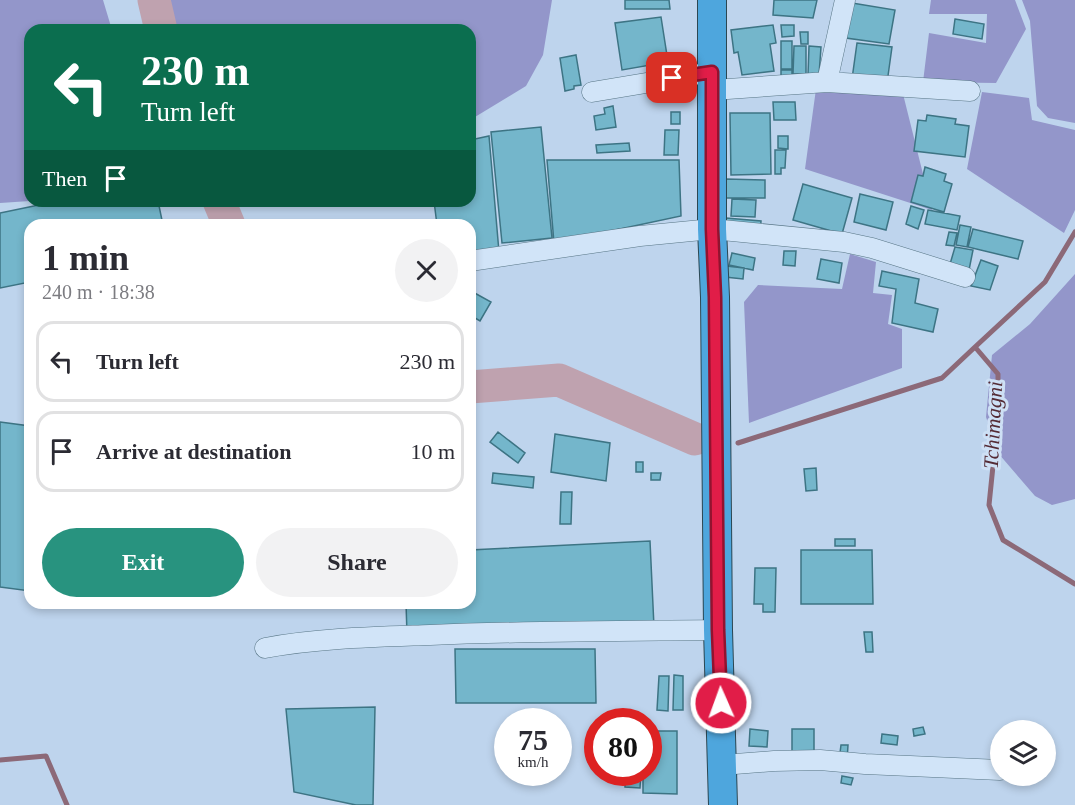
<!DOCTYPE html>
<meta charset="utf-8">
<style>
body{margin:0;font-family:"Times New Roman",serif;background:#f2f2f3;color:#2b2b33;height:100vh;display:flex;flex-direction:column;font-size:22px;white-space:nowrap}
*{box-sizing:border-box;margin:0}
p{font-size:20px;color:#7c7c81}
.icon{flex:none;width:33px;height:33px;fill:none;stroke:currentColor;stroke-width:2;stroke-linecap:round;stroke-linejoin:round}
.map{position:relative;flex:1;overflow:hidden}
.drawer{position:absolute;left:24px;top:219px;width:452px;height:390px;display:flex;flex-direction:column;background:#fff;border-radius:18px;box-shadow:0 3px 9px #0003}
.drawer>*{flex:none}
.banner{position:absolute;left:24px;top:24px;width:452px;height:183px;border-radius:18px;box-shadow:0 3px 9px #0003;background:#0b6e4f;color:#fff;overflow:hidden}
.tools{position:absolute;left:990px;top:720px;display:grid;gap:12px}
.tools a{display:grid;place-items:center;width:66px;height:66px;border-radius:50%;background:#fff;box-shadow:0 3px 9px #0003;font-size:30px}
.speed{position:absolute;left:494px;top:708px;display:flex;gap:12px;font-size:30px;font-weight:700;text-align:center}
.speed>*{display:grid;place-content:center;width:78px;height:78px;border-radius:50%;background:#fff;box-shadow:0 3px 9px #0003;line-height:1}
.speed small{font-size:15px;font-weight:400}
.speed .limit{border:9px solid #d22;background:#fff;color:#111}
.pin{position:absolute;display:grid;place-items:center;width:51px;height:51px;color:#fff;margin:-26px;border-radius:12px;box-shadow:0 3px 9px #0006}
.me{position:absolute;width:66px;margin:-33px;rotate:358deg;stroke-linejoin:round;filter:drop-shadow(0 0 4px #0008)}
.turn{display:flex;align-items:center;gap:21px;height:126px;padding:0 18px;font-size:27px}
.turn .icon{width:78px;height:78px;stroke-width:2.5}
.turn b{display:block;font-size:42px;line-height:51px}
.then{display:flex;align-items:center;height:57px;padding:0 18px;background:#0003;gap:12px;font-size:22px}
.round{display:grid;place-items:center;flex:none;width:63px;height:63px;border-radius:32px;background:#f2f2f3}
.overview{display:flex;align-items:center;justify-content:space-between;height:102px;padding:0 18px}
h1{font-size:36px;font-weight:700;line-height:45px}
.button{display:flex;gap:12px;margin-top:auto;padding:12px 18px}
.button a{flex:1;height:69px;border-radius:36px;background:#28937f;color:#fff;font-size:24px;font-weight:700;line-height:69px;text-align:center}
.button a+a{background:#f2f2f3;color:#2b2b33}
ul{padding:0;list-style:none}
li{display:flex;align-items:center;gap:18px;height:81px;margin:0 12px 9px;padding:0 6px;border:3px solid #e1e1e2;border-radius:18px}
li div{flex:1}
li b{display:block;font-size:22px}
li em{font-style:normal}
.map>svg:first-child{display:block}
</style>
<div class="map">
<svg width="1075" height="805" viewBox="0 0 1075 805">
<rect width="100%" height="100%" fill="#bed4ed"/>
<path fill="#9396ca" d="M 0,0 L 103,0 L 112,30 L 30,30 L 30,201 L 0,203 Z
M 158,0 L 552,0 L 543,55 L 526,86 L 470,120 L 470,30 L 167,30 Z
M 931,0 L 1015,0 L 1026,29 L 996,83 L 923,82 L 929,33 L 986,43 L 987,14 L 929,14 Z
M 1022,0 L 1075,0 L 1075,123 L 1048,118 L 1037,106 L 1030,21 Z
M 816,89 L 903,94 L 932,210 L 805,169 Z
M 982,92 L 1029,98 L 1032,120 L 1075,130 L 1075,210 L 1064,233 L 967,169 Z
M 850,254 L 876,262 L 873,293 L 892,295 L 888,324 L 902,329 L 902,368 L 749,423 L 744,302 L 758,285 L 842,289 Z
M 1075,274 L 1075,499 L 1052,505 L 1035,496 L 998,453 L 986,417 L 992,355 L 1030,324 Z"/>
<g fill="none" stroke-linecap="round" stroke-linejoin="round">
<path stroke="#8c6978" stroke-width="5" d="M 975,347 L 1045,282 L 1075,232
M 738,443 L 942,378 L 975,347 L 998,374 L 998,417 L 989,505 L 1003,540 L 1075,584
M 0,760 L 46,756 L 67,805"/>
<path stroke="#bfa2af" stroke-width="33" d="M 154,0 L 161,30
M 219,201 L 229,225
M 470,387 L 559,380 L 695,439"/>
</g>
<path fill="#74b6cb" stroke="#3d7484" stroke-width="1.5" d="M 625,0 L 669,0 L 670,9 L 625,9 Z
M 774,0 L 817,0 L 813,18 L 773,15 Z
M 852,3 L 895,10 L 889,44 L 846,38 Z
M 661,17 L 668,62 L 622,70 L 615,23 Z
M 955,19 L 984,24 L 982,39 L 953,34 Z
M 773,25 L 776,43 L 770,44 L 774,71 L 742,75 L 738,52 L 734,53 L 731,30 Z
M 781,25 L 794,25 L 794,36 L 782,37 Z
M 800,32 L 808,32 L 808,44 L 801,44 Z
M 781,41 L 792,41 L 792,69 L 781,69 Z
M 857,43 L 892,47 L 887,83 L 852,79 Z
M 794,46 L 806,46 L 806,74 L 793,74 Z
M 809,46 L 821,47 L 819,75 L 808,75 Z
M 576,55 L 581,85 L 574,86 L 574,89 L 565,91 L 560,58 Z
M 781,70 L 792,70 L 792,79 L 781,80 Z
M 773,102 L 795,102 L 796,120 L 774,120 Z
M 613,106 L 616,127 L 596,130 L 594,116 L 605,114 L 604,108 Z
M 671,112 L 680,112 L 680,124 L 671,124 Z
M 730,113 L 770,113 L 771,174 L 731,175 Z
M 927,115 L 956,119 L 955,124 L 969,126 L 965,157 L 914,151 L 918,120 L 926,121 Z
M 541,127 L 552,238 L 502,243 L 491,132 Z
M 665,130 L 679,130 L 678,155 L 664,155 Z
M 489,136 L 499,252 L 470,257 L 470,225 L 437,225 L 434,201 L 470,201 L 470,140 Z
M 778,136 L 788,136 L 788,149 L 778,148 Z
M 629,143 L 630,151 L 597,153 L 596,145 Z
M 775,150 L 786,150 L 785,168 L 781,168 L 781,174 L 775,174 Z
M 547,160 L 679,160 L 681,216 L 554,243 Z
M 925,167 L 946,174 L 944,181 L 952,184 L 944,212 L 911,202 L 918,175 L 923,176 Z
M 726,179 L 765,180 L 765,198 L 726,198 Z
M 803,184 L 852,198 L 842,234 L 793,220 Z
M 860,194 L 893,202 L 886,230 L 854,222 Z
M 732,199 L 756,200 L 755,217 L 731,216 Z
M 58,201 L 158,201 L 163,225 L 30,225 L 30,282 L 0,288 L 0,213 Z
M 911,206 L 924,210 L 918,229 L 906,224 Z
M 928,210 L 960,216 L 957,230 L 925,224 Z
M 726,218 L 761,221 L 760,236 L 724,236 Z
M 960,225 L 971,227 L 967,247 L 956,245 Z
M 973,229 L 1023,241 L 1018,259 L 968,247 Z
M 949,232 L 957,233 L 954,246 L 946,245 Z
M 955,247 L 973,250 L 968,275 L 948,271 Z
M 784,251 L 796,251 L 795,266 L 783,265 Z
M 732,253 L 755,258 L 753,270 L 729,265 Z
M 821,259 L 842,263 L 839,283 L 817,279 Z
M 981,260 L 998,266 L 990,290 L 971,286 Z
M 726,266 L 744,268 L 743,279 L 725,277 Z
M 882,271 L 919,279 L 915,303 L 938,309 L 933,332 L 892,323 L 896,289 L 879,286 Z
M 471,291 L 491,302 L 480,321 L 470,315 Z
M 0,422 L 30,426 L 30,591 L 0,587 Z
M 498,432 L 525,453 L 518,463 L 490,442 Z
M 555,434 L 610,443 L 606,481 L 551,472 Z
M 636,462 L 643,462 L 643,472 L 636,472 Z
M 816,468 L 817,490 L 806,491 L 804,469 Z
M 493,473 L 534,477 L 533,488 L 492,483 Z
M 651,473 L 661,473 L 660,480 L 651,480 Z
M 561,492 L 572,492 L 571,524 L 560,524 Z
M 835,539 L 855,539 L 855,546 L 835,546 Z
M 650,541 L 654,627 L 407,634 L 406,603 L 470,603 L 470,550 Z
M 801,550 L 872,550 L 873,604 L 801,604 Z
M 755,568 L 776,568 L 775,612 L 763,612 L 763,604 L 754,604 Z
M 864,632 L 872,632 L 873,652 L 866,652 Z
M 455,649 L 595,649 L 596,703 L 456,703 Z
M 674,675 L 683,676 L 683,710 L 673,710 Z
M 659,676 L 669,676 L 668,711 L 657,710 Z
M 375,707 L 373,805 L 356,805 L 294,792 L 286,709 Z
M 923,727 L 925,734 L 914,736 L 913,729 Z
M 750,729 L 768,731 L 767,747 L 749,746 Z
M 792,729 L 814,729 L 814,755 L 792,755 Z
M 648,731 L 677,731 L 677,794 L 643,793 L 643,772 L 648,772 Z
M 882,734 L 898,736 L 897,745 L 881,743 Z
M 841,745 L 848,745 L 847,761 L 839,761 Z
M 625,772 L 641,772 L 640,788 L 625,787 Z
M 842,776 L 853,778 L 851,785 L 841,783 Z"/>
<g fill="none" stroke-linecap="round" stroke-linejoin="round">
<defs>
<path id="minor" d="M 827,82 L 845,0
M 713,90 L 827,82 L 970,91
M 592,92 L 712,72
M 470,261 L 640,236 L 712,229 L 844,242 L 872,248 L 965,277
M 265,648 C 319,638 375,637 430,635 C 526,631 622,631 718,630
M 722,765 L 774,761 L 820,760 L 865,764 L 1000,770"/>
<path id="highway" d="M 712,0 L 712,229 L 715,297 L 718,630 L 723,805"/>
</defs>
<use href="#minor" stroke="#577585" stroke-width="21"/>
<use href="#highway" stroke="#2c4752" stroke-width="30"/>
<use href="#minor" stroke="#d1e4f8" stroke-width="20"/>
<use href="#highway" stroke="#4ea6dd" stroke-width="28"/>
</g>
<g fill="none" stroke-linecap="round" stroke-linejoin="round">
<defs>
<path id="route" d="M 672,78 L 712,72 L 712,229 L 715,297 L 718,630 L 721,703"/>
</defs>
<use href="#route" stroke="#92132f" stroke-width="15"/>
<use href="#route" stroke="#e11d48" stroke-width="10"/>
</g>
<g text-anchor="middle" stroke-width="6" stroke-linejoin="round" paint-order="stroke">
<g font-size="21" font-style="italic" fill="#542b35" stroke="#cee0f5">
<text transform="translate(993 425) rotate(-87)" y="7">Tchimagni</text>
</g>
</g>
</svg>
<div class="tools">
<a><svg class="icon" aria-label="layers" viewBox="0 0 24 24"><path d="M12 4l9 5-9 5-9-5zM3 14l9 5 9-5"/></svg></a>
</div>
<div class="speed"><div>75<small>km/h</small></div><div class="limit">80</div></div>
<div class="pin" style="left:672px;top:78px;background:#d93025"><svg class="icon" aria-label="arrive" viewBox="0 0 24 24"><path d="M6 21V4h12l-3 4 3 4H6"/></svg></div>
<svg class="me" style="left:721px;top:703px" viewBox="-20 -20 40 40"><circle r="17" fill="#e11d48" stroke="#fff" stroke-width="3"/><path d="M0-11L8 9 0 5-8 9z" fill="#fff"/></svg>
<div class="banner">
<div class="turn"><svg class="icon" aria-label="left" viewBox="0 0 24 24"><path d="M17 20v-9H6M10 6l-5 5 5 5"/></svg><div><b>230 m</b>Turn left</div></div>
<div class="then">Then<svg class="icon" aria-label="arrive" viewBox="0 0 24 24"><path d="M6 21V4h12l-3 4 3 4H6"/></svg></div>
</div>
<section class="drawer">
<div class="overview"><div><h1>1 min</h1><p>240 m · 18:38</p></div><a class="round"><svg class="icon" aria-label="close" viewBox="0 0 24 24"><path d="M6 6l12 12M18 6L6 18"/></svg></a></div>
<ul>
<li><svg class="icon" aria-label="left" viewBox="0 0 24 24"><path d="M17 20v-9H6M10 6l-5 5 5 5"/></svg><div><b>Turn left</b></div><em>230 m</em></li>
<li><svg class="icon" aria-label="arrive" viewBox="0 0 24 24"><path d="M6 21V4h12l-3 4 3 4H6"/></svg><div><b>Arrive at destination</b></div><em>10 m</em></li>
</ul>
<div class="button"><a>Exit</a><a>Share</a></div>
</section>
</div>
